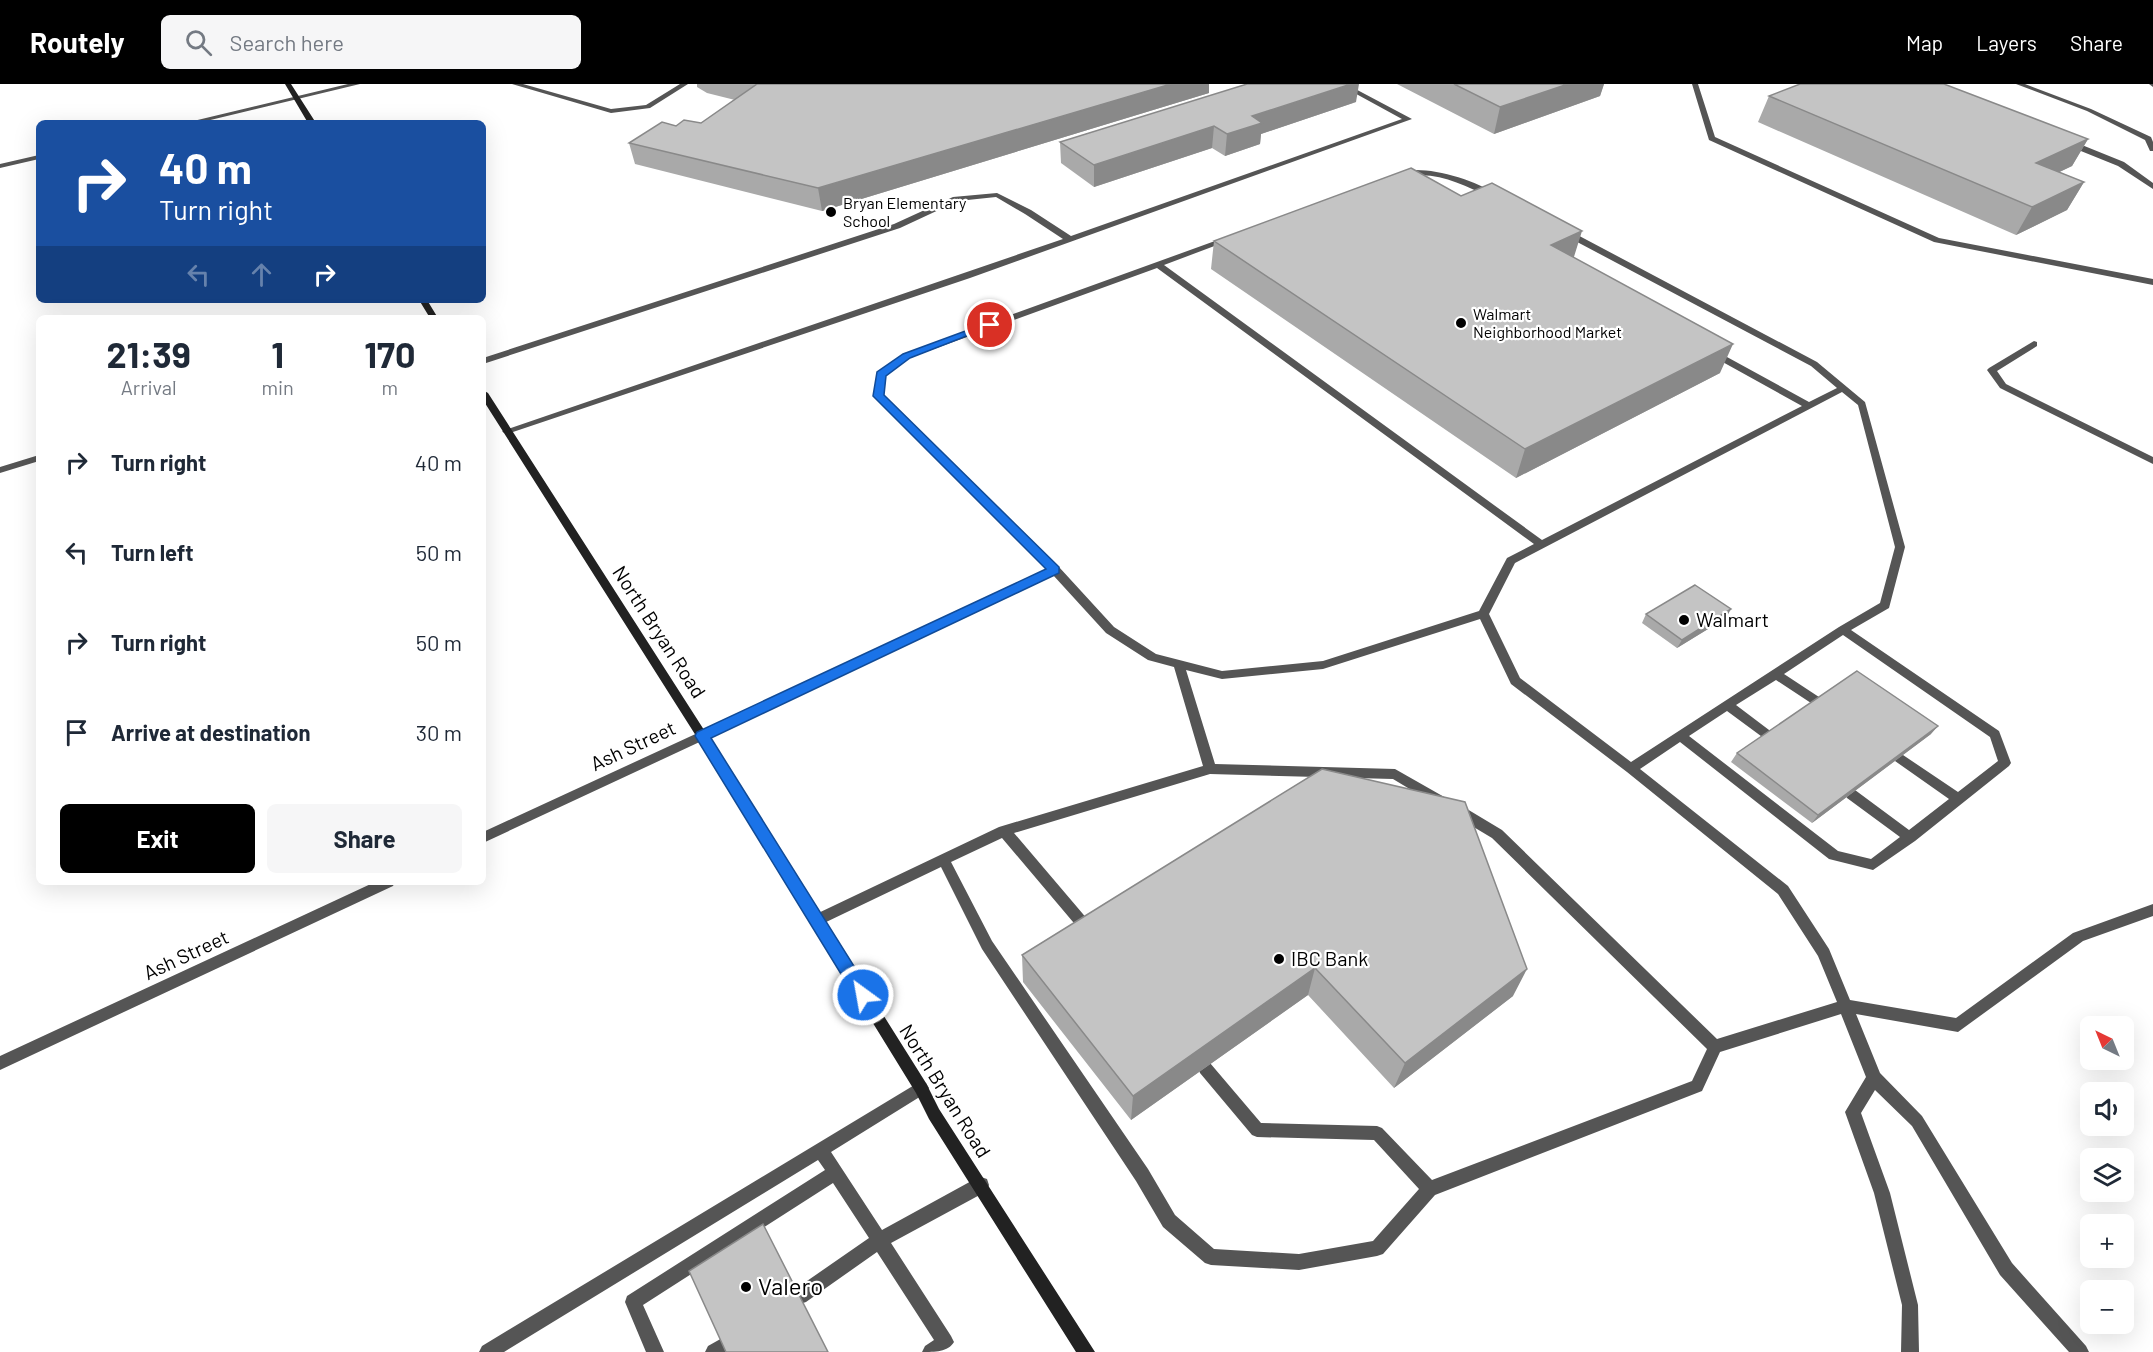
<!DOCTYPE html>
<meta charset="utf-8">
<style>
body{margin:0;font-family:Barlow,sans-serif;background:#f6f6f7;color:#1f2937;height:100vh;display:flex;flex-direction:column;font-size:22px;white-space:nowrap}
*{box-sizing:border-box;margin:0}
p{font-size:20px;color:#747a83}
.icon{flex:none;width:33px;height:33px;fill:none;stroke:currentColor;stroke-width:2;stroke-linecap:round;stroke-linejoin:round}
.map{position:relative;flex:1;overflow:hidden}
.side{position:absolute;left:36px;top:231px;width:450px;height:570px;display:flex;flex-direction:column;background:#fff;border-radius:9px;box-shadow:0 6px 24px #0002}
.side>*{flex:none}
.hud{position:absolute;left:36px;top:36px;width:450px;height:183px;border-radius:9px;box-shadow:0 6px 24px #0002;background:#1a4fa0;color:#fff;overflow:hidden}
.needle{width:39px;rotate:317deg}
.tools{position:absolute;left:2080px;top:932px;display:grid;gap:12px}
.tools a{display:grid;place-items:center;width:54px;height:54px;border-radius:9px;background:#fff;box-shadow:0 6px 24px #0002;font-size:30px}
.pin{position:absolute;display:grid;place-items:center;width:51px;height:51px;color:#fff;margin:-26px;border:3px solid #fff;border-radius:50%;box-shadow:0 2px 6px #0007}
.me{position:absolute;width:66px;margin:-33px;rotate:328deg;stroke-linejoin:round;filter:drop-shadow(0 0 4px #0008)}
.turn{display:flex;align-items:center;gap:21px;height:126px;padding:0 24px;font-size:27px}
.turn .icon{width:78px;height:78px;stroke-width:2.5}
.turn b{display:block;font-size:42px;line-height:51px}
.lanes{display:flex;align-items:center;height:57px;padding:0 24px;background:#0003;justify-content:center;gap:30px;direction:ltr}
.lanes .off{opacity:.35}
.eta{display:flex;justify-content:space-evenly;align-items:center;height:102px;text-align:center}
.eta b{font-size:36px;font-weight:700;line-height:42px}
.primary-button{display:flex;gap:12px;margin-top:auto;padding:12px 24px}
.primary-button a{flex:1;height:69px;border-radius:9px;background:#000;color:#fff;font-size:24px;font-weight:700;line-height:69px;text-align:center}
.primary-button a+a{background:#f6f6f7;color:#1f2937}
ul{padding:0;list-style:none}
li{display:flex;align-items:center;gap:18px;height:90px;padding:0 24px}
li div{flex:1}
li b{display:block;font-size:22px}
li em{font-style:normal}
header{display:flex;align-items:center;gap:36px;box-sizing:border-box;height:84px;padding:0 30px;background:#000;color:#fff}
header strong{font-size:28px}
nav{display:flex;gap:33px;margin-inline-start:auto;font-size:21px}
.search{width:420px;height:54px;background:#f6f6f7;display:flex;align-items:center;gap:15px;box-sizing:border-box;padding:0 21px;border-radius:9px;color:#747a83;font-size:22px}
.map>svg:first-child{display:block}
</style>
<header>
<strong>Routely</strong>
<div class="search"><svg class="icon" aria-label="search" viewBox="0 0 24 24"><circle cx="10" cy="10" r="6"/><path d="M15 15l6 6"/></svg>Search here</div>
<nav><a>Map</a><a>Layers</a><a>Share</a></nav>
</header>
<div class="map">
<svg width="2153" height="1268" viewBox="0 0 2153 1268">
<rect width="100%" height="100%" fill="#fff"/>
<g fill="none" stroke-linecap="round" stroke-linejoin="round">
<path fill="#555" fill-rule="evenodd" d="M 512,0 L 523,0 L 611,25 L 646,21 L 680,0 L 688,0 L 650,24 L 611,29 Z
M 1338,0 L 1346,0 L 1412,35 L 970,194 L 510,349 L 504,349 L 502,347 L 1063,155 L 1025,130 L 996,113 L 958,117 L 900,144 L 483,280 L 483,274 L 894,140 L 953,113 L 997,109 L 1031,126 L 1071,152 L 1402,35 Z
M 1692,0 L 1698,0 L 1715,53 L 1939,154 L 2153,195 L 2153,201 L 1934,158 L 1709,56 Z
M 2016,0 L 2025,0 L 2091,25 L 2151,53 L 2153,58 L 2153,67 L 2150,67 L 2145,56 L 2087,27 Z
M 2149,0 L 2153,0 L 2153,3 Z
M 2066,57 L 2072,57 L 2124,78 L 2153,99 L 2153,105 L 2118,82 L 2066,61 Z
M 1416,86 C 1441,86 1477,97 1497,111 L 1490,113 C 1463,101 1436,86 1406,93 L 1402,91 Z
M 1564,147 L 1570,147 L 1817,278 L 1865,318 L 1905,463 L 1889,524 L 1851,546 L 1999,647 L 2011,679 L 2009,682 L 1915,757 L 1873,786 L 1829,775 L 1680,658 L 1640,685 L 1788,802 L 1829,865 L 1850,916 L 1956,934 L 2073,849 L 2153,820 L 2153,832 L 2083,857 L 1958,948 L 1856,930 L 1880,989 L 1922,1032 L 2012,1179 L 2086,1262 L 2089,1268 L 2069,1268 L 2000,1191 L 1912,1042 L 1875,1006 L 1861,1029 L 1890,1109 L 1918,1221 L 1919,1268 L 1901,1268 L 1902,1221 L 1874,1109 L 1845,1028 L 1866,993 L 1841,930 L 1720,968 L 1702,1007 L 1435,1111 L 1383,1170 L 1377,1172 L 1299,1186 L 1211,1181 L 1205,1179 L 1163,1143 L 1136,1097 L 982,865 L 941,783 L 822,840 L 817,842 L 812,840 L 810,836 L 812,832 L 999,743 L 1203,682 L 1174,583 L 1148,576 L 1106,549 L 1053,491 L 706,655 L 698,655 L 696,652 L 698,649 L 1048,485 L 875,314 L 873,312 L 878,288 L 903,270 L 1226,153 L 1233,155 L 1164,181 L 1542,456 L 1802,322 L 1710,271 L 1710,267 L 1716,267 L 1809,318 L 1837,304 L 1811,282 L 1564,151 ZM 1157,184 L 1534,460 L 1507,474 L 1479,527 L 1323,577 L 1222,587 L 1156,570 L 1114,543 L 1059,483 L 883,311 L 885,291 L 909,274 ZM 1842,308 L 1858,321 L 1895,463 L 1880,519 L 1839,543 L 1631,678 L 1520,594 L 1489,530 L 1515,479 ZM 1480,535 L 1511,600 L 1627,688 L 1778,810 L 1818,872 L 1837,918 L 1717,955 L 1502,746 L 1462,722 L 1452,722 L 1451,726 L 1452,730 L 1492,754 L 1707,965 L 1692,997 L 1432,1096 L 1382,1044 L 1377,1042 L 1261,1039 L 1210,979 L 1205,977 L 1200,979 L 1198,984 L 1200,989 L 1252,1051 L 1257,1053 L 1374,1056 L 1419,1105 L 1373,1157 L 1299,1170 L 1214,1165 L 1175,1131 L 1148,1085 L 992,857 L 951,778 L 1002,754 L 1084,851 L 1089,853 L 1094,851 L 1096,847 L 1094,843 L 1014,749 L 1210,690 L 1393,695 L 1438,722 L 1446,722 L 1448,718 L 1446,714 L 1395,685 L 1215,680 L 1186,586 L 1222,595 L 1323,585 ZM 1843,551 L 1990,653 L 1998,677 L 1958,708 L 1903,671 L 1895,671 L 1893,674 L 1895,677 L 1949,715 L 1909,746 L 1855,706 L 1847,706 L 1845,710 L 1847,714 L 1900,753 L 1871,775 L 1838,767 L 1689,652 L 1727,627 L 1765,655 L 1773,655 L 1775,652 L 1773,649 L 1736,621 L 1776,596 L 1814,621 L 1822,621 L 1824,618 L 1822,615 L 1784,590 Z
M 2034,257 L 2037,258 L 2037,262 L 1997,287 L 2006,300 L 2153,373 L 2153,380 L 2000,304 L 1987,286 L 1989,284 Z
M 921,997 L 926,999 L 929,1004 L 926,1009 L 831,1068 L 882,1146 L 975,1095 L 981,1093 L 987,1095 L 989,1101 L 987,1107 L 891,1159 L 951,1252 L 954,1258 C 948,1268 935,1268 922,1268 L 925,1262 L 934,1256 L 877,1168 L 806,1218 L 800,1220 L 794,1218 L 792,1212 L 794,1206 L 869,1154 L 833,1099 L 643,1221 L 664,1268 L 646,1268 L 625,1218 L 627,1212 L 825,1086 L 818,1076 L 504,1268 L 479,1268 L 482,1262 Z
M 724,1253 L 730,1256 L 733,1262 L 730,1268 L 705,1268 L 708,1262 Z"/>
<path fill="#555" fill-rule="evenodd" d="M 348,0 L 360,0 L 198,39 L 185,39 Z
M 39,71 L 39,75 L 0,84 L 0,80 Z
M 39,371 L 39,377 L 0,389 L 0,383 Z
M 702,647 L 706,649 L 708,652 L 706,655 L 483,759 L 483,748 Z
M 375,798 L 395,798 L 393,802 L 0,986 L 0,972 Z"/>
<path fill="#222" fill-rule="evenodd" d="M 285,0 L 291,0 L 316,39 L 308,39 Z
M 419,216 L 427,216 L 438,234 L 430,234 Z
M 483,306 L 488,309 L 706,649 L 926,999 L 939,1025 L 1095,1268 L 1076,1268 L 929,1035 L 916,1009 L 698,655 L 483,316 Z"/>
</g>
<path fill="#a9a9a9" d="M 697,0 L 1209,0 L 1209,9 L 822,127 L 635,80 L 629,59 L 676,42 L 701,39 L 735,16 L 707,9 L 697,3 Z
M 1397,0 L 1604,0 L 1600,12 L 1494,50 Z
M 1769,12 L 2088,55 L 2072,82 L 2059,88 L 2084,98 L 2067,126 L 2016,151 L 1758,38 Z
M 1356,18 L 1261,50 L 1260,60 L 1225,72 L 1212,64 L 1094,103 L 1061,79 L 1060,58 Z
M 1214,157 L 1574,174 L 1720,289 L 1516,394 L 1211,185 Z
M 1646,530 L 1726,534 L 1677,564 L 1642,539 Z
M 1931,650 L 1812,739 L 1731,678 L 1737,669 Z
M 1322,685 L 1513,912 L 1394,1004 L 1308,911 L 1131,1036 L 1023,898 L 1022,871 Z"/>
<path fill="#898989" d="M 1171,0 L 1209,0 L 1209,9 L 822,127 L 818,104 Z
M 1351,0 L 1359,0 L 1356,18 L 1261,50 L 1260,60 L 1225,72 L 1227,50 L 1252,32 Z
M 1568,0 L 1604,0 L 1600,12 L 1494,50 L 1500,23 Z
M 1214,42 L 1212,64 L 1094,103 L 1094,81 Z
M 2088,55 L 2072,82 L 2020,107 L 2036,79 Z
M 2084,98 L 2067,126 L 2016,151 L 2032,123 Z
M 1582,147 L 1573,176 L 1551,161 Z
M 1733,260 L 1720,289 L 1516,394 L 1525,365 Z
M 1731,525 L 1726,534 L 1677,564 L 1682,556 Z
M 1938,642 L 1931,650 L 1812,739 L 1818,731 Z
M 1315,884 L 1308,911 L 1131,1036 L 1133,1012 Z
M 1527,885 L 1513,912 L 1394,1004 L 1405,979 Z"/>
<path fill="#c4c4c4" stroke="#898989" stroke-width="1.5" d="M 755,0 L 1171,0 L 818,104 L 629,59 L 662,38 L 676,42 L 684,36 L 701,39 L 757,0 Z
M 1247,0 L 1351,0 L 1252,32 L 1262,39 L 1227,50 L 1214,42 L 1094,81 L 1060,58 Z
M 1454,0 L 1568,0 L 1500,23 Z
M 1800,0 L 1944,0 L 2088,55 L 2036,79 L 2084,98 L 2032,123 L 1769,12 Z
M 1411,84 L 1461,112 L 1492,99 L 1582,147 L 1551,161 L 1733,260 L 1525,365 L 1214,157 Z
M 1695,501 L 1731,525 L 1682,556 L 1646,530 Z
M 1857,587 L 1938,642 L 1818,731 L 1737,669 Z
M 1322,685 L 1465,718 L 1527,885 L 1405,979 L 1315,884 L 1133,1012 L 1022,871 Z
M 763,1140 L 828,1268 L 726,1268 L 689,1187 Z"/>
<path fill="#1a73e8" stroke="#114b97" stroke-width="1.5" d="M 987,239 L 995,241 L 910,274 L 886,292 L 884,311 L 1059,483 L 1059,489 L 711,654 L 869,906 L 871,911 L 869,916 L 863,918 L 857,916 L 695,652 L 697,648 L 1046,485 L 873,312 L 877,288 L 903,270 Z"/>
<g fill="#000" stroke="#fff" stroke-width="2">
<circle cx="831" cy="128" r="6"/>
<circle cx="1461" cy="239" r="6"/>
<circle cx="1684" cy="536" r="6"/>
<circle cx="1279" cy="875" r="6"/>
<circle cx="746" cy="1203" r="6"/>
</g>
<g text-anchor="middle" stroke-width="4.5" stroke-linejoin="round" paint-order="stroke">
<g font-size="16" fill="#000" stroke="#fff" text-anchor="start">
<text x="843" y="125">Bryan Elementary<tspan x="843" dy="18">School</tspan></text>
<text x="1473" y="236">Walmart<tspan x="1473" dy="18">Neighborhood Market</tspan></text>
</g>
<g font-size="20" fill="#000" stroke="#fff" text-anchor="start">
<text x="1696" y="543">Walmart</text>
<text x="1291" y="882">IBC Bank</text>
</g>
<g font-size="20" fill="#000" stroke="#fff">
<text transform="translate(659 548) rotate(57)" y="7">North Bryan Road</text>
<text transform="translate(633 662) rotate(-25)" y="7">Ash Street</text>
<text transform="translate(186 871) rotate(-25)" y="7">Ash Street</text>
<text transform="translate(945 1007) rotate(58)" y="7">North Bryan Road</text>
</g>
<g font-size="24" fill="#000" stroke="#fff" text-anchor="start">
<text x="758" y="1211">Valero</text>
</g>
</g>
</svg>
<div class="tools">
<a><svg class="needle" viewBox="-14 -14 28 28"><path d="M0-13l5 13h-10z" fill="#e53935"/><path d="M0 13l5-13h-10z" fill="#747a83"/></svg></a>
<a><svg class="icon" aria-label="sound" viewBox="0 0 24 24"><path d="M4 9h4l5-4v14l-5-4H4zM17 9q2 3 0 6"/></svg></a>
<a><svg class="icon" aria-label="layers" viewBox="0 0 24 24"><path d="M12 4l9 5-9 5-9-5zM3 14l9 5 9-5"/></svg></a>
<a>+</a>
<a>−</a>
</div>
<div class="pin" style="left:990px;top:241px;background:#d93025"><svg class="icon" aria-label="arrive" viewBox="0 0 24 24"><path d="M6 21V4h12l-3 4 3 4H6"/></svg></div>
<svg class="me" style="left:863px;top:911px" viewBox="-20 -20 40 40"><circle r="17" fill="#1a73e8" stroke="#fff" stroke-width="3"/><path d="M0-11L8 9 0 5-8 9z" fill="#fff"/></svg>
<div class="hud">
<div class="turn"><svg class="icon" aria-label="right" viewBox="0 0 24 24"><path d="M7 20v-9h11M14 6l5 5-5 5"/></svg><div><b>40 m</b>Turn right</div></div>
<div class="lanes"><svg class="icon off" aria-label="left" viewBox="0 0 24 24"><path d="M17 20v-9H6M10 6l-5 5 5 5"/></svg><svg class="icon off" aria-label="ahead" viewBox="0 0 24 24"><path d="M12 20V5M6 11l6-6 6 6"/></svg><svg class="icon" aria-label="right" viewBox="0 0 24 24"><path d="M7 20v-9h11M14 6l5 5-5 5"/></svg></div>
</div>
<section class="side">
<div class="eta">
<div><b>21:39</b><p>Arrival</p></div>
<div><b>1</b><p>min</p></div>
<div><b>170</b><p>m</p></div>
</div>
<ul>
<li><svg class="icon" aria-label="right" viewBox="0 0 24 24"><path d="M7 20v-9h11M14 6l5 5-5 5"/></svg><div><b>Turn right</b></div><em>40 m</em></li>
<li><svg class="icon" aria-label="left" viewBox="0 0 24 24"><path d="M17 20v-9H6M10 6l-5 5 5 5"/></svg><div><b>Turn left</b></div><em>50 m</em></li>
<li><svg class="icon" aria-label="right" viewBox="0 0 24 24"><path d="M7 20v-9h11M14 6l5 5-5 5"/></svg><div><b>Turn right</b></div><em>50 m</em></li>
<li><svg class="icon" aria-label="arrive" viewBox="0 0 24 24"><path d="M6 21V4h12l-3 4 3 4H6"/></svg><div><b>Arrive at destination</b></div><em>30 m</em></li>
</ul>
<div class="primary-button"><a>Exit</a><a>Share</a></div>
</section>
</div>
